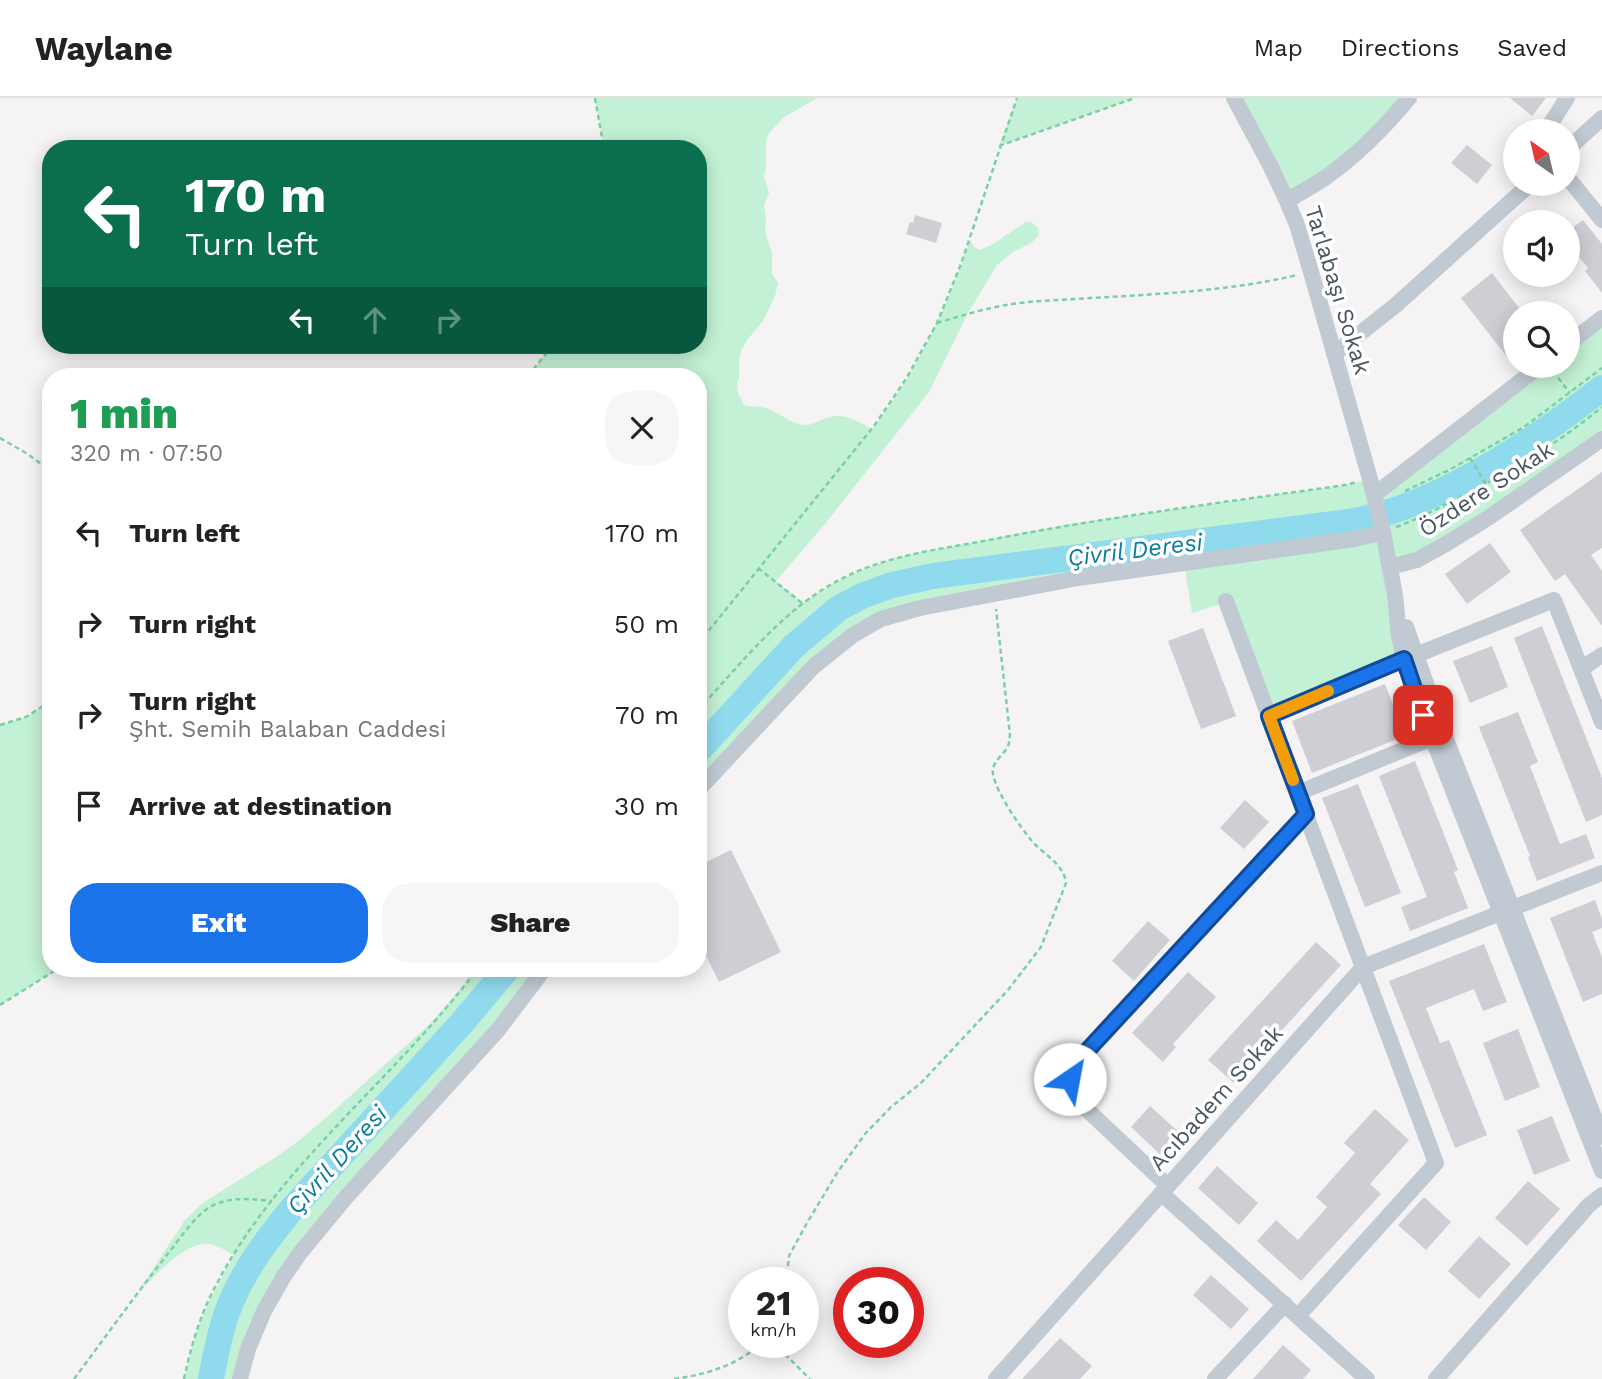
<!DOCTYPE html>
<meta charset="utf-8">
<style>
body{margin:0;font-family:"Work Sans",sans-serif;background:#f6f6f6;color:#222;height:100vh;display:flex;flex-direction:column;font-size:26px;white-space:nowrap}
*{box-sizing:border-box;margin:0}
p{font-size:23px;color:#767676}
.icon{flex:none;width:38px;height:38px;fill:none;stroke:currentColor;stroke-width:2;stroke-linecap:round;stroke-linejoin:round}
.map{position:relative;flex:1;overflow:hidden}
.details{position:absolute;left:42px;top:270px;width:665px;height:609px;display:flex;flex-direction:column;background:#fff;border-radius:28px;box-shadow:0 4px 18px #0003}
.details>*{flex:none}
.hud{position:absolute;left:42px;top:42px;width:665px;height:214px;border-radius:28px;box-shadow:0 4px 18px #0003;background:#0b6e4f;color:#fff;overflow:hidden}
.needle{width:46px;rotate:326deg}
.tools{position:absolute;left:1503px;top:21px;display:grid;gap:14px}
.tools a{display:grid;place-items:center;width:77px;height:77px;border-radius:50%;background:#fff;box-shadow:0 4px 18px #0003;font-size:35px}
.speed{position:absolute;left:728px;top:1169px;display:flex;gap:14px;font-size:35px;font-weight:700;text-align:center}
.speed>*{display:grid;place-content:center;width:91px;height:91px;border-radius:50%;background:#fff;box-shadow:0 4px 18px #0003;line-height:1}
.speed small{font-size:18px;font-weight:400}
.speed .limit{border:10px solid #d22;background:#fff;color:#111}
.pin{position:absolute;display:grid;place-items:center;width:60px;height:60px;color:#fff;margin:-30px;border-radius:14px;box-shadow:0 4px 10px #0006}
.me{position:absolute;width:77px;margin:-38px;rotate:33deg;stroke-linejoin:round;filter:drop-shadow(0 0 5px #0008)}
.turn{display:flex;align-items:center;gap:24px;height:147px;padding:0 28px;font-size:32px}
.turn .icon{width:91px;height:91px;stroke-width:2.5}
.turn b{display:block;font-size:49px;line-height:60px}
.lanes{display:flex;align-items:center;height:66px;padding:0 28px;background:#0003;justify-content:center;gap:35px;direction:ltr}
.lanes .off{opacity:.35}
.round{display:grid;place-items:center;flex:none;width:74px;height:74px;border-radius:28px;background:#f6f6f6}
.headline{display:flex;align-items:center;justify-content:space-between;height:119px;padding:0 28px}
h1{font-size:42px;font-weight:800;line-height:52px;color:#1e9e55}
.action{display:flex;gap:14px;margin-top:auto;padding:14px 28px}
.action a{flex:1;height:80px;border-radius:28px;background:#1a73e8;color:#fff;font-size:28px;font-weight:800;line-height:80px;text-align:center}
.action a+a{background:#f6f6f6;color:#222}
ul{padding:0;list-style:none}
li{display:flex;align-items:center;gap:21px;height:91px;padding:0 28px}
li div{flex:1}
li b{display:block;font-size:26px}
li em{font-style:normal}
header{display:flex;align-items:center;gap:42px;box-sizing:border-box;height:98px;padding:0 35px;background:#fff;border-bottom:2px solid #e0e0e0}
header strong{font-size:33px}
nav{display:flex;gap:38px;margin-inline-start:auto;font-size:24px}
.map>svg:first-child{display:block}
</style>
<header>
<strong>Waylane</strong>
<nav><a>Map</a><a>Directions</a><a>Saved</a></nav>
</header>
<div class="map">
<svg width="1602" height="1281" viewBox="0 0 1602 1281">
<rect width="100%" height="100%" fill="#f5f3f3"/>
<path fill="#c3f1d5" d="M 595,0 L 817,0 L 783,20 L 769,35 L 766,43 L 766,69 L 764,79 L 769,95 L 764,107 L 766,119 L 765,134 L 772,155 L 772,176 L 778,185 L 775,198 L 763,223 L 747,242 L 741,253 L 739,263 L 739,280 L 737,285 L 738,295 L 744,307 C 752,309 759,308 766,310 C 779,314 791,327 806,327 C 814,327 819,322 826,320 C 844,314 857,323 872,331 C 916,276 947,209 970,142 L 974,149 L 980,152 L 993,146 L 1026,124 L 1031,124 L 1038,130 L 1039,137 L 1031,145 L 1013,154 L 997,167 L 968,215 L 929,294 L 825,426 L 776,483 L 803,505 C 839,480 865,469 907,457 L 1069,426 L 1345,387 L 1370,381 L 1374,396 L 1540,268 L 1568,268 L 1568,246 L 1602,220 L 1602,341 L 1488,420 L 1390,469 L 1404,561 L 1269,618 L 1226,504 L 1192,515 L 1184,465 L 920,510 L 853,537 L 698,692 L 698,278 L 528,278 L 553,247 L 698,247 L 698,51 L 604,51 Z
M 1017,0 L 1135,0 L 999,48 Z
M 1234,0 L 1409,0 L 1381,30 L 1287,103 Z
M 51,603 L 51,870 L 59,870 L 0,907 L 0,627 L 26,619 Z
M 478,870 L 545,870 L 300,1155 L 241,1275 L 249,1281 L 184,1281 L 196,1234 L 205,1211 L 234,1157 C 227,1153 217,1147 209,1146 C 185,1143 155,1179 138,1194 L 185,1122 L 204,1104 L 276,1059 L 297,1044 L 327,1019 L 431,925 Z"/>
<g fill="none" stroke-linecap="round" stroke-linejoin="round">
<path stroke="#90daee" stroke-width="26" d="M 698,653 L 794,548 L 839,510 L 864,497 L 892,487 L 933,478 L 1356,423 C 1370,419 1384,416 1398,411 C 1469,386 1542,337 1602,290
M 211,1281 C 216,1255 221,1227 232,1202 C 246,1169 269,1139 291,1112 L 460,927 L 508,870"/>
</g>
<path fill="#cdcfd5" d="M 1510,0 L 1546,0 L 1532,18 Z
M 1467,47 L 1492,67 L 1477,86 L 1451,65 Z
M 915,117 L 942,125 L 936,145 L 906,136 L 910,124 L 913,125 Z
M 1583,122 L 1602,146 L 1602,195 L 1585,173 L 1588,170 L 1568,145 L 1568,133 Z
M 1492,175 L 1523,215 L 1516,215 L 1516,252 L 1507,259 L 1461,200 Z
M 1602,374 L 1602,450 L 1591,457 L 1602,473 L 1602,528 L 1565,476 L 1555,483 L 1520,432 Z
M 1490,445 L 1511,474 L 1467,506 L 1445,476 Z
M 1542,528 L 1602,680 L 1602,717 L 1586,724 L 1514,540 Z
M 1203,530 L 1236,618 L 1201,631 L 1168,543 Z
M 1492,548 L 1508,589 L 1470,605 L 1453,563 Z
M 1385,586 L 1405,638 L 1312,675 L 1292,623 Z
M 1518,614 L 1538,664 L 1530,668 L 1560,746 L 1586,736 L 1595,760 L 1537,783 L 1528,759 L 1530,758 L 1479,629 Z
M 1415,663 L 1458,772 L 1454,774 L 1468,810 L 1410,833 L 1401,809 L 1427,799 L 1379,678 Z
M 1358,686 L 1401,795 L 1365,809 L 1322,700 Z
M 1245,702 L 1269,724 L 1244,751 L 1220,730 Z
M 731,752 L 781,854 L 719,884 L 698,842 L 698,768 Z
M 1595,802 L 1602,821 L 1602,830 L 1592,834 L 1602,859 L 1602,896 L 1583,904 L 1550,820 Z
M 1148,823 L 1170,842 L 1134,883 L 1112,863 Z
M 1316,844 L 1341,867 L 1234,985 L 1208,962 Z
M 1484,846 L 1507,904 L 1483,913 L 1474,891 L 1426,910 L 1440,945 L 1449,942 L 1487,1037 L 1455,1050 L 1389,883 Z
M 1188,874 L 1216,899 L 1173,946 L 1176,949 L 1163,964 L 1132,935 Z
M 1518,931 L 1540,989 L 1505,1003 L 1483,945 Z
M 1150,1008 L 1184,1039 L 1164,1060 L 1131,1029 Z
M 1375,1011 L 1409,1042 L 1370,1086 L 1381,1096 L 1301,1183 L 1257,1143 L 1276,1122 L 1298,1142 L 1327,1109 L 1316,1099 L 1355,1055 L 1344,1045 Z
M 1552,1018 L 1570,1063 L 1534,1077 L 1517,1032 Z
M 1217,1068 L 1258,1105 L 1239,1127 L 1198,1090 Z
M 1528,1083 L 1560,1111 L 1527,1148 L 1495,1120 Z
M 1424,1099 L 1451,1124 L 1426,1152 L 1398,1127 Z
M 1479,1138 L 1511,1166 L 1479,1201 L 1448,1173 Z
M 1211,1177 L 1249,1211 L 1231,1231 L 1193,1197 Z
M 1060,1240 L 1092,1268 L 1080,1281 L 1022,1281 Z
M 1283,1247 L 1311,1272 L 1303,1281 L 1253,1281 Z"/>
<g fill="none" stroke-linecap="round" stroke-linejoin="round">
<path stroke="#7ad0a6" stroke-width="2.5" stroke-dasharray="5 3.5" stroke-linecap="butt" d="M 595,0 L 604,51
M 999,48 L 1135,0
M 937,225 C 964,217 992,208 1020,205 C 1043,202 1067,202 1090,200 C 1159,196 1230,193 1297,177
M 1553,273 L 1570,295
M 528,278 L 553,247
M 0,340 L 26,355 L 51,373
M 1470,360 L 1486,386
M 1405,393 L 1451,371 L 1524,329 L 1602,270
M 1396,429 C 1415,422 1433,413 1450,404 C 1504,378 1556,347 1602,309
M 758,470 L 802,505
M 698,546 L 874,328 L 906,281 L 937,225 L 961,166 L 1017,0
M 698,612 C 739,568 779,516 832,486 C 880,458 936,452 989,442 C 1107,419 1226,404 1345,387 L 1357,384
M 0,627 L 26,619 L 51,603
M 0,907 L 59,870
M 786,1185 L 789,1158 L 807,1125 L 837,1075 L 865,1036 L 891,1009 L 921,985 L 1008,892 L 1041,849 L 1066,785 C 1064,766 1044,757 1032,743 C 1020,729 996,694 993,676 C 991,664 1003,658 1008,648 C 1010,644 1009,641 1010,637 L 996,511
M 773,1244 L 810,1281
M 74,1281 C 106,1238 137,1195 170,1153 C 181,1139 195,1118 210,1109 C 229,1098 251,1101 272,1103
M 184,1281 C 189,1257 196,1232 205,1210 C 264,1077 393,985 478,870
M 674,1281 C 708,1276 736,1268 763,1244"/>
<path stroke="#c1cad2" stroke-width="16" d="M 1234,0 L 1270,67 L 1287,103 L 1297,127 L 1311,174 L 1370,381 L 1383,434 L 1395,497 L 1399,538 L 1404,561 L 1414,593 L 1602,1073
M 1546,33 L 1567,0
M 1568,51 L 1602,20
M 1568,80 L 1602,122
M 1287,103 C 1299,95 1313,88 1325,80 C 1356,58 1385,29 1409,0
M 1568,246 L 1602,220
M 1334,256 L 1396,207 L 1530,86
M 1374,397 L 1540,268
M 1390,469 L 1417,462 L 1446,446 L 1488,420 L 1602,341
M 1226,503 L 1436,1065 L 1298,1218
M 1406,529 L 1444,636 L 1602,1039
M 1416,557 L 1554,502 L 1602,624
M 1581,571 L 1602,557
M 1269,618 L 1404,561
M 698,692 L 813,569 L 853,537 L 881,521 L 920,510 L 1078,480 L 1355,441 L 1383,434
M 1298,695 L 1432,640
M 1168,1088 L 1081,1006 C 1064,984 1070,974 1086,954 L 1306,716
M 1161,1095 L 1367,1281
M 240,1281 L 248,1251 L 264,1213 L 284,1178 L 300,1155 L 347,1098 L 498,932 L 545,870
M 996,1281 L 1363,869 L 1602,775
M 1215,1281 L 1285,1206
M 1436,1281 L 1589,1107 L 1602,1097"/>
</g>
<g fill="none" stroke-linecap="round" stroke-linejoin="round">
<defs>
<path id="route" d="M 1070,981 L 1075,968 L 1086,954 L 1306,716 L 1269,618 L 1404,561 L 1423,617"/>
</defs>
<use href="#route" stroke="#114b97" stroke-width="18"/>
<use href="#route" stroke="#1a73e8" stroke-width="12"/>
<path stroke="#f59e0b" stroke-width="12" d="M 1293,682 L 1269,618 L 1328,593"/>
</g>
<g text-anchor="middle" stroke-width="7" stroke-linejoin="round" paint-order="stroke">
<g font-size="23" fill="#4a5661" stroke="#fff">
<text transform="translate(1338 192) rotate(73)" y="8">Tarlabaşı Sokak</text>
<text transform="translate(1486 391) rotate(-33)" y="8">Özdere Sokak</text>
<text transform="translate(1216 1000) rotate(-48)" y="8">Acıbadem Sokak</text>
</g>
<g font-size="24" font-style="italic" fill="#0c7c9b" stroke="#fff">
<text transform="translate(1135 452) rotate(-7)" y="8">Çivril Deresi</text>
<text transform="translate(337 1062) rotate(-48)" y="8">Çivril Deresi</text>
</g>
</g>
</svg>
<div class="tools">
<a><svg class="needle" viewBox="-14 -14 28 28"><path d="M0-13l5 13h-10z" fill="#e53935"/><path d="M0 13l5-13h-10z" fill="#767676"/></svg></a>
<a><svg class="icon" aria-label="sound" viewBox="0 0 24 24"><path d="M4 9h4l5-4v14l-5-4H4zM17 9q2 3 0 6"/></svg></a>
<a><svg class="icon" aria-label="search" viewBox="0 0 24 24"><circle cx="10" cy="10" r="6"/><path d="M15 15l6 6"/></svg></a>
</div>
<div class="speed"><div>21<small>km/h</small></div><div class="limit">30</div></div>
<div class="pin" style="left:1423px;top:617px;background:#d93025"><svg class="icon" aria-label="arrive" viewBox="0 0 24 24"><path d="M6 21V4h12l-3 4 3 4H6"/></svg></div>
<svg class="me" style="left:1070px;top:981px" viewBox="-20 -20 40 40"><circle r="19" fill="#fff"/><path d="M0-13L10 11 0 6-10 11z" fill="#1a73e8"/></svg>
<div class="hud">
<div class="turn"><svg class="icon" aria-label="left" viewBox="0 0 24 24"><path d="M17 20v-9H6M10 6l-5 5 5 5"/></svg><div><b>170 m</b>Turn left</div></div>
<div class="lanes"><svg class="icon" aria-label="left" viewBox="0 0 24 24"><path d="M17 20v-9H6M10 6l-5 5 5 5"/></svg><svg class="icon off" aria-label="ahead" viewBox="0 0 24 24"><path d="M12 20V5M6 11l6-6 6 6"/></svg><svg class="icon off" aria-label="right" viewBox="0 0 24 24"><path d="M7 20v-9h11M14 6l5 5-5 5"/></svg></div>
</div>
<section class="details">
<div class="headline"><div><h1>1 min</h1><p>320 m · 07:50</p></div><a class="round"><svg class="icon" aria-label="close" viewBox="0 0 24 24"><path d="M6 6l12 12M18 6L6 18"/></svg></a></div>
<ul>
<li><svg class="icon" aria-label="left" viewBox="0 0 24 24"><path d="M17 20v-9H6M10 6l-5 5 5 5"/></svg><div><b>Turn left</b></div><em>170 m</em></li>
<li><svg class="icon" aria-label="right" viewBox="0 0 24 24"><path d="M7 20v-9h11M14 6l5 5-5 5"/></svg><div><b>Turn right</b></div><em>50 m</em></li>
<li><svg class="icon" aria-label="right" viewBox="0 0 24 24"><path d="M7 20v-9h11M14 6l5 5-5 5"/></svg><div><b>Turn right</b><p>Şht. Semih Balaban Caddesi</p></div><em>70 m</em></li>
<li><svg class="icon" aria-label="arrive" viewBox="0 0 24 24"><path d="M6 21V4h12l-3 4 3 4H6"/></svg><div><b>Arrive at destination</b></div><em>30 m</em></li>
</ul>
<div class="action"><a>Exit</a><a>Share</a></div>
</section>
</div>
